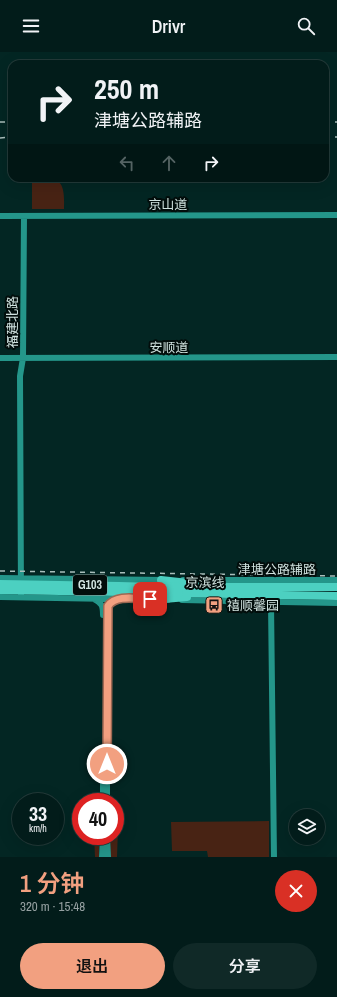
<!DOCTYPE html>
<html lang="zh">
<meta charset="utf-8">
<style>
body{margin:0;font-family:"Archivo Narrow","Noto Sans SC",sans-serif;background:#102927;color:#f1f3f6;height:100vh;display:flex;flex-direction:column;font-size:15px;white-space:nowrap}
*{box-sizing:border-box;margin:0}
p{font-size:13px;color:#96a1a2}
.icon{flex:none;width:22px;height:22px;fill:none;stroke:currentColor;stroke-width:2;stroke-linecap:round;stroke-linejoin:round}
.map{position:relative;height:805px;overflow:hidden}
.side{display:flex;flex-direction:column;background:#021c1a;flex:1}
.side>*{flex:none}
.banner{position:absolute;left:8px;top:8px;width:321px;height:122px;border-radius:12px;box-shadow:0 4px 16px #0002,0 0 0 1px #233a39;background:#021c1a;color:#f1f3f6;overflow:hidden}
.fabs{position:absolute;left:289px;top:757px;display:grid;gap:8px}
.fabs a{display:grid;place-items:center;width:36px;height:36px;border-radius:50%;background:#021c1a;box-shadow:0 4px 16px #0002,0 0 0 1px #233a39;font-size:20px}
.speed{position:absolute;left:12px;top:741px;display:flex;gap:8px;font-size:20px;font-weight:700;text-align:center}
.speed>*{display:grid;place-content:center;width:52px;height:52px;border-radius:50%;background:#021c1a;box-shadow:0 4px 16px #0002,0 0 0 1px #233a39;line-height:1}
.speed small{font-size:10px;font-weight:400}
.speed .limit{border:6px solid #d22;background:#fff;color:#111}
.pin{position:absolute;display:grid;place-items:center;width:34px;height:34px;color:#fff;margin:-17px;border-radius:8px;box-shadow:0 2px 6px #0006}
.me{position:absolute;width:44px;margin:-22px;rotate:0deg;stroke-linejoin:round;filter:drop-shadow(0 0 3px #0008)}
.turn{display:flex;align-items:center;gap:14px;height:84px;padding:0 20px;font-size:18px}
.turn .icon{width:52px;height:52px;stroke-width:2.5}
.turn b{display:block;font-size:28px;line-height:34px}
.lanes{display:flex;align-items:center;height:38px;padding:0 20px;background:#0003;justify-content:center;gap:20px;direction:ltr}
.lanes .off{opacity:.35}
.round{display:grid;place-items:center;flex:none;width:42px;height:42px;border-radius:21px;background:#102927}
.headline{display:flex;align-items:center;justify-content:space-between;height:68px;padding:0 20px}
h1{font-size:24px;font-weight:600;line-height:30px;color:#f2a080}
.action{display:flex;gap:8px;margin-top:auto;padding:8px 20px}
.action a{flex:1;height:46px;border-radius:24px;background:#f2a080;color:#111;font-size:16px;font-weight:600;line-height:46px;text-align:center}
.action a+a{background:#102927;color:#f1f3f6}
header{display:flex;justify-content:space-between;align-items:center;height:52px;padding:0 20px;background:#021c1a;font-size:18px;font-weight:600}
.map>svg:first-child{display:block}
</style>
<header><svg class="icon" aria-label="menu" viewBox="0 0 24 24"><path d="M4 6h16M4 12h16M4 18h16"/></svg>Drivr<svg class="icon" aria-label="search" viewBox="0 0 24 24"><circle cx="10" cy="10" r="6"/><path d="M15 15l6 6"/></svg></header>
<div class="map">
<svg width="337" height="805" viewBox="0 0 337 805">
<rect width="100%" height="100%" fill="#032623"/>
<path fill="#482314" d="M 32,126 C 38,126 46,125 52,126 C 66,129 64,147 64,157 L 32,157 Z
M 269,769 L 269,805 L 208,805 L 207,799 L 172,799 L 171,770 Z
M 115,777 L 118,777 L 117,805 L 110,805 L 110,784 L 115,784 Z
M 94,784 L 99,784 L 99,805 L 95,805 Z"/>
<g fill="none" stroke-linecap="round" stroke-linejoin="round">
<path stroke="#24968a" stroke-width="6" d="M 0,164 L 337,163
M 0,306 L 337,305
M 0,526 L 165,528
M 183,528 L 337,528
M 0,545 L 168,548
M 21,545 L 20,324 L 23,306 L 24,164
M 94,547 C 102,551 103,554 103,563
M 182,548 L 337,551
M 271,551 L 274,805
M 103,750 L 103,698
M 107,750 L 107,557 L 110,551 L 117,547
M 107,784 L 108,805
M 102,805 L 103,784"/>
<path stroke="#4cd0c1" stroke-width="8" d="M 161,528 L 188,531
M 179,535 L 337,535
M 179,541 L 337,544
M 164,547 L 187,545"/>
<path stroke="#aabfbc" stroke-width="1.5" stroke-dasharray="5 5" stroke-linecap="butt" d="M 0,70 L 12,70
M 325,70 L 337,70
M 325,85 L 337,85
M 0,86 L 12,85
M 0,519 L 337,524"/>
<path stroke="#4cd0c1" stroke-width="8" d="M 0,532 L 179,535
M 0,538 L 179,541"/>
</g>
<g fill="none" stroke-linecap="round" stroke-linejoin="round">
<defs>
<path id="route" d="M 107,712 L 108,554 C 116,542 137,547 150,547"/>
</defs>
<use href="#route" stroke="#9d6853" stroke-width="10"/>
<use href="#route" stroke="#f2a080" stroke-width="7"/>
</g>
<defs>
<symbol id="bus-square" viewBox="-11 -11 22 22"><rect x="-9" y="-9" width="18" height="18" rx="4" fill="#f2a080" stroke="#020d0b"/><path d="M-5-6H5V4H4V6H2V4H-2V6H-4V4H-5ZM-3.5-4V0h7V-4ZM-3.5 1.2v1.5H-2V1.2ZM2 1.2v1.5H3.5V1.2Z" fill="#111"/></symbol>
</defs>
<g fill-rule="evenodd">
<use href="#bus-square" x="204" y="543" width="20" height="20"/>
</g>
<g text-anchor="middle" stroke-width="4" stroke-linejoin="round" paint-order="stroke">
<rect fill="#020d0b" stroke="#92a29f" stroke-width="1" x="73" y="523" width="34" height="20" rx="3"/>
<g font-size="12" font-weight="bold" fill="#d0e2df">
<text x="90" y="537">G103</text>
</g>
<g font-size="13" fill="#d0e2df" stroke="#020d0b">
<text x="168" y="157">京山道</text>
<text transform="translate(12 270) rotate(-90)" y="5">福建北路</text>
<text x="169" y="300">安顺道</text>
<text x="277" y="522">津塘公路辅路</text>
<text transform="translate(205 530) rotate(1)" y="5">京滨线</text>
</g>
<g font-size="13" fill="#d0e2df" stroke="#020d0b" text-anchor="start">
<text x="227" y="558">禧顺馨园</text>
</g>
</g>
</svg>
<div class="fabs">
<a><svg class="icon" aria-label="layers" viewBox="0 0 24 24"><path d="M12 4l9 5-9 5-9-5zM3 14l9 5 9-5"/></svg></a>
</div>
<div class="speed"><div>33<small>km/h</small></div><div class="limit">40</div></div>
<div class="pin" style="left:150px;top:547px;background:#d93025"><svg class="icon" aria-label="arrive" viewBox="0 0 24 24"><path d="M6 21V4h12l-3 4 3 4H6"/></svg></div>
<svg class="me" style="left:107px;top:712px" viewBox="-20 -20 40 40"><circle r="17" fill="#f2a080" stroke="#fff" stroke-width="3"/><path d="M0-11L8 9 0 5-8 9z" fill="#fff"/></svg>
<div class="banner">
<div class="turn"><svg class="icon" aria-label="right" viewBox="0 0 24 24"><path d="M7 20v-9h11M14 6l5 5-5 5"/></svg><div><b>250 m</b>津塘公路辅路</div></div>
<div class="lanes"><svg class="icon off" aria-label="left" viewBox="0 0 24 24"><path d="M17 20v-9H6M10 6l-5 5 5 5"/></svg><svg class="icon off" aria-label="ahead" viewBox="0 0 24 24"><path d="M12 20V5M6 11l6-6 6 6"/></svg><svg class="icon" aria-label="right" viewBox="0 0 24 24"><path d="M7 20v-9h11M14 6l5 5-5 5"/></svg></div>
</div>
</div>
<section class="side">
<div class="headline"><div><h1>1 分钟</h1><p>320 m · 15:48</p></div><a class="round" style="background:#d93025;color:#fff"><svg class="icon" aria-label="close" viewBox="0 0 24 24"><path d="M6 6l12 12M18 6L6 18"/></svg></a></div>
<div class="action"><a>退出</a><a>分享</a></div>
</section>
